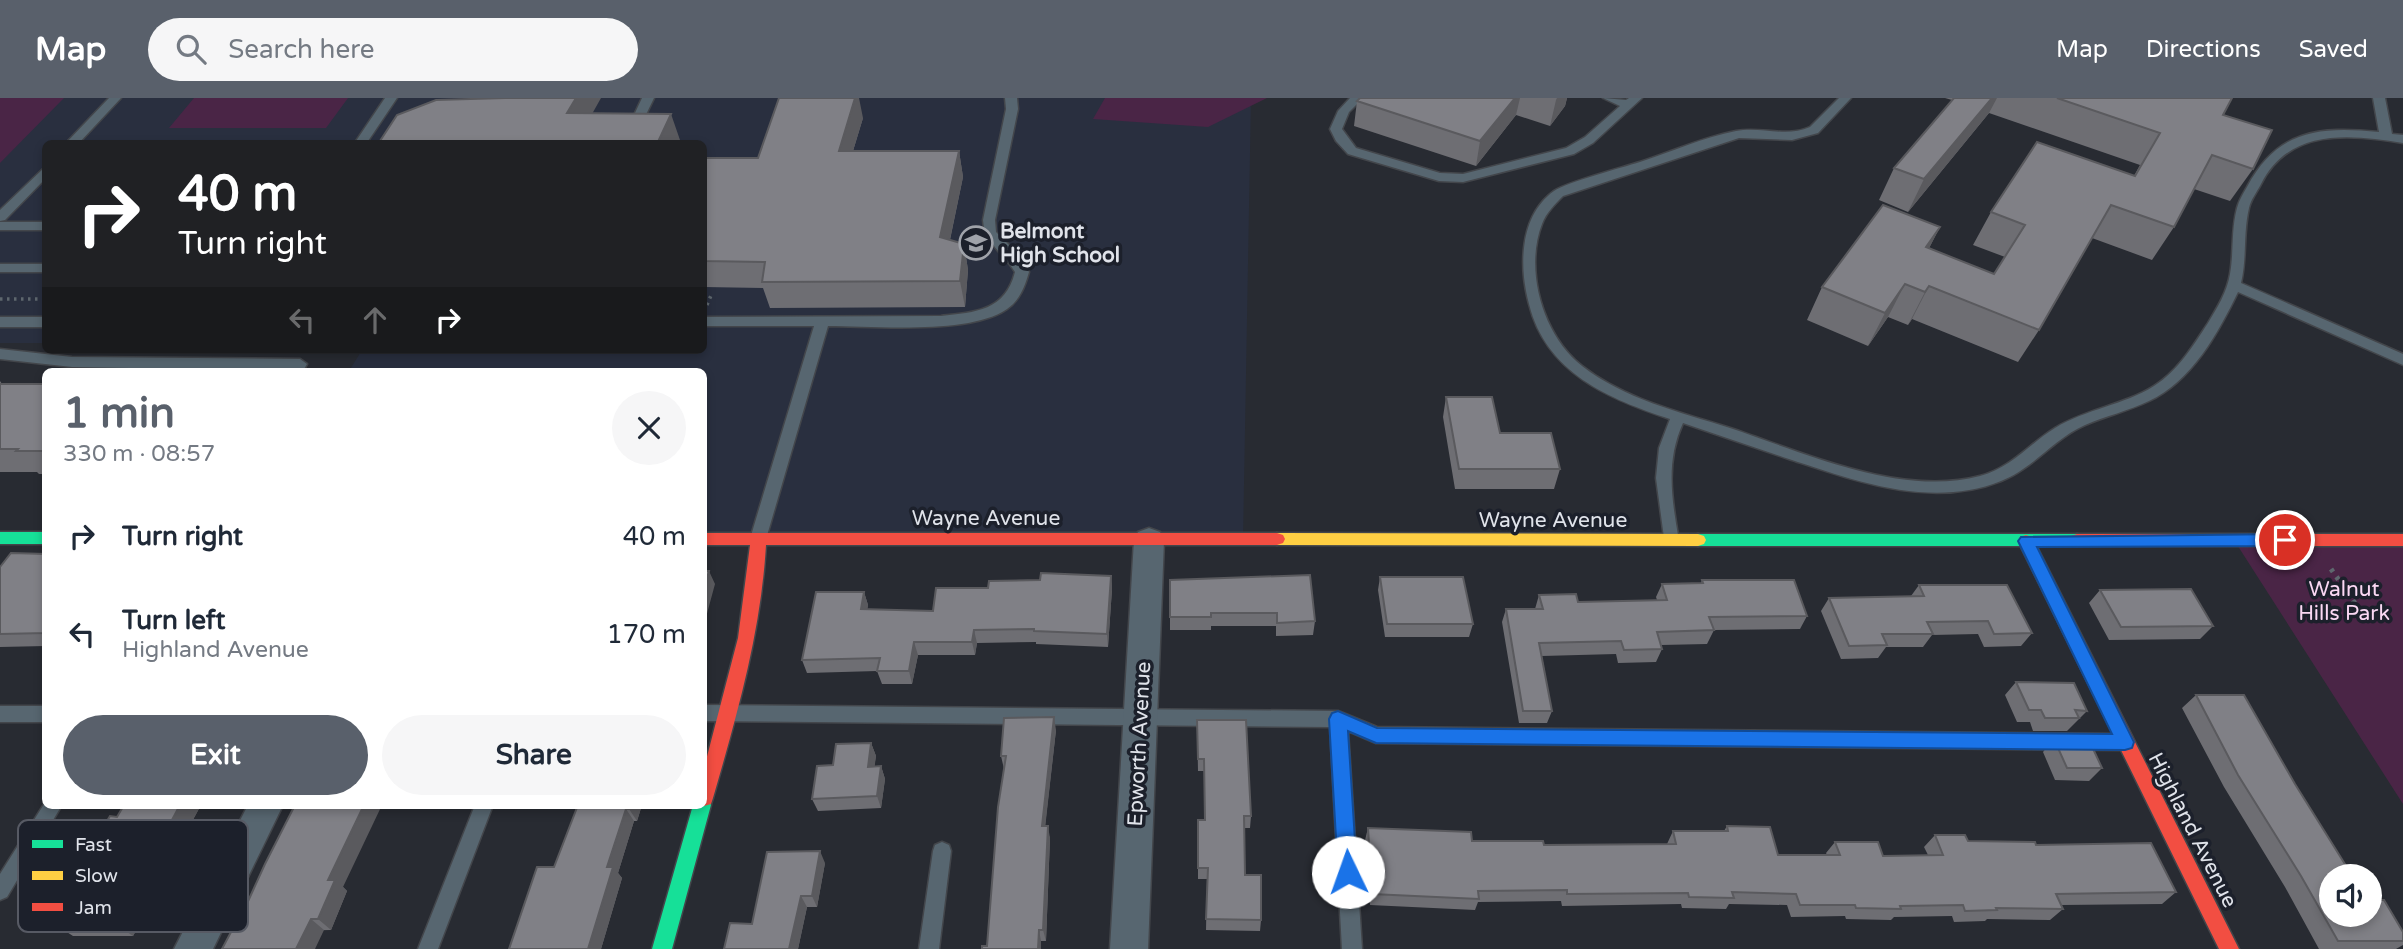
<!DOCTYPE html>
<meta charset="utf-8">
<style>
body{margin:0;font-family:"Varela Round",sans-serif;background:#f6f6f7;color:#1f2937;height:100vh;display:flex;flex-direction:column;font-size:26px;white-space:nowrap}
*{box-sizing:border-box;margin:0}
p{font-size:23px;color:#747a83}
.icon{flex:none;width:38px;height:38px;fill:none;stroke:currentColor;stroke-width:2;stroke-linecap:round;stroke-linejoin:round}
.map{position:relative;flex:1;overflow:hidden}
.sheet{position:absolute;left:42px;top:270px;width:665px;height:441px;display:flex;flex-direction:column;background:#fff;border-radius:10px;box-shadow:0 4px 10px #0003}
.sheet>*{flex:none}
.top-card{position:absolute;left:42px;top:42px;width:665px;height:214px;border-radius:10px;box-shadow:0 4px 10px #0003;background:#202124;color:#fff;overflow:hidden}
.controls{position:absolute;left:2319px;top:766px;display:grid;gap:14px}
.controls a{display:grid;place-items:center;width:63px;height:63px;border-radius:50%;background:#fff;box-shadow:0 4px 10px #0003;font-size:35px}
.pin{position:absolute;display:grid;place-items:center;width:60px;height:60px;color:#fff;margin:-30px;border:4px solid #fff;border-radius:50%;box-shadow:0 2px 7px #0007}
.me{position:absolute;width:77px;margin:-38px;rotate:357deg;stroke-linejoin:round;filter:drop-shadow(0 0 5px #0008)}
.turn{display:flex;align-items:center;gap:24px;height:147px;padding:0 21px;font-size:32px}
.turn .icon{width:91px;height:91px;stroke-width:2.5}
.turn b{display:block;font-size:49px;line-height:60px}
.lanes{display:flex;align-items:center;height:66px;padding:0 21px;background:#0003;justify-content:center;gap:35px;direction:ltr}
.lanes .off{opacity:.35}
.round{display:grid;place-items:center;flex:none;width:74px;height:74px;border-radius:37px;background:#f6f6f7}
.overview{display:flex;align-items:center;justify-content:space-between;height:119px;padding:0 21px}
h1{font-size:42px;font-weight:700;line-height:52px;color:#59606b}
.button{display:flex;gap:14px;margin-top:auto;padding:14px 21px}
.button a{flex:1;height:80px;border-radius:42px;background:#59606b;color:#fff;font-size:28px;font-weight:700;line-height:80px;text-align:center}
.button a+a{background:#f6f6f7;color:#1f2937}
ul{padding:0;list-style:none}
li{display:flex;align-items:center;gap:21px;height:98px;padding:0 21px}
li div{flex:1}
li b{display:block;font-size:26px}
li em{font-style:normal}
header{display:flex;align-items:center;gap:42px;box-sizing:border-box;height:98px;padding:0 35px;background:#59606b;color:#fff}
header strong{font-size:33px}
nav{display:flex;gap:38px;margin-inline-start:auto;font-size:24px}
.search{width:490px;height:63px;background:#f6f6f7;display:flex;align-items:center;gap:18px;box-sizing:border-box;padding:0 24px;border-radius:38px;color:#747a83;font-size:26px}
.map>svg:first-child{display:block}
</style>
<header>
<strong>Map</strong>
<div class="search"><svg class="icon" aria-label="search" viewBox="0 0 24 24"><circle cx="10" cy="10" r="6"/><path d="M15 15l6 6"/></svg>Search here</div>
<nav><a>Map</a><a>Directions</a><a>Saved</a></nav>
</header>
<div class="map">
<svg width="2403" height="851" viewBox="0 0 2403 851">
<rect width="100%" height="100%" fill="#282b32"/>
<path fill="#292f3f" d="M 0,0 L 1251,0 L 1243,442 L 704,441 L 704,273 L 349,273 L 362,252 L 704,252 L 704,46 L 46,46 L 45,245 L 0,245 Z"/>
<path fill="#4a2546" d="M 0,0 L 64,0 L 0,65 Z
M 194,0 L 348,0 L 326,30 L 169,30 Z
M 1105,0 L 1267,0 L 1208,29 L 1093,21 Z
M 2234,442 L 2403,442 L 2403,706 Z"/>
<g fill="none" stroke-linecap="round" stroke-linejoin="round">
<defs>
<path id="lane" d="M 109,0 L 121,0 L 78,46 L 65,46 Z
M 385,0 L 397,0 L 366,46 L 354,46 Z
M 642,0 L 654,0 L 638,33 L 630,33 L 628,30 Z
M 1005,0 L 1017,0 L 1018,11 L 995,122 L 996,134 L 1018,156 L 1029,174 C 1025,188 1020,202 1007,211 C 970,237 874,228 828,228 L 766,441 L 764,445 L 752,445 L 750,441 L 814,228 L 704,228 L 704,219 L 941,218 C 976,214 1005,213 1015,174 C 1004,156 984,144 983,122 L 1006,11 Z
M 1350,0 L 1363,0 L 1349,14 L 1342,31 L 1356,50 L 1440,75 L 1463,76 L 1566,50 L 1585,39 L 1620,8 L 1603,0 L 1626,2 L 1629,0 L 1642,0 L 1593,45 L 1574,56 L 1463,84 L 1439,83 L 1348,56 L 1336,43 L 1330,31 L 1338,13 Z
M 1839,0 L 1851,0 L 1818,35 L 1792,42 L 1739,40 L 1563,98 C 1555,106 1546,115 1542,126 C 1524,172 1543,238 1582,268 C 1624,301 1680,314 1730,330 C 1805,355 1901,399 1980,378 C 2011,370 2029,346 2055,330 C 2086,311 2124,307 2154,288 C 2178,273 2193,248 2208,225 C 2217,210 2227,194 2230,176 C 2234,154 2231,132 2237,110 C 2239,102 2243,96 2247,89 C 2277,32 2319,28 2379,34 L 2373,0 L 2385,0 L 2392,36 L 2403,37 L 2403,45 C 2349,36 2289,30 2261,86 C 2257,94 2251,101 2249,110 C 2243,135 2247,160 2241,185 L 2403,256 L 2403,267 L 2238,194 C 2218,235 2192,283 2149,303 C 2128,313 2106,318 2085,327 C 2053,341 2033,371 2001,383 C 1931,411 1856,383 1789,361 C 1754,349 1718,337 1683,325 C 1665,364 1672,403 1679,443 L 1677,447 L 1665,447 L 1656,380 L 1659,350 L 1670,321 C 1609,301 1546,275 1529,206 C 1519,169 1519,118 1554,93 C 1567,84 1621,70 1640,64 C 1671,54 1704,39 1736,33 C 1761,28 1786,40 1810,29 Z
M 46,68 L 46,80 L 5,122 L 0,123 L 0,112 Z
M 0,124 L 46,124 L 46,132 L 0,132 Z
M 0,166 L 46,166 L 46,174 L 0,174 Z
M 0,219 L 46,219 L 46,229 L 0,229 Z
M 0,251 L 72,259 L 300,261 L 307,266 L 303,273 L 72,269 L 0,261 Z
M 704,607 L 1338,613 L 1377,629 L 2123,636 L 2129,638 L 2132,644 L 2129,650 L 2123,652 L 1376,645 L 1348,633 L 1362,851 L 1342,851 L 1330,629 L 704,623 Z
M 0,608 L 46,608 L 46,624 L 0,624 Z
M 46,703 L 46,707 L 62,707 L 7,799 L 0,802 L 0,776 Z
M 475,707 L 493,707 L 438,851 L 418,851 Z
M 942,744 L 949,747 L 951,753 L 939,851 L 919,851 L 933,753 L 935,747 Z"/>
<path id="street" d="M 1149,430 L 1160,434 L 1164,442 L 1148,851 L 1110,851 L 1134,442 L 1138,434 Z
M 248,707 L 283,707 L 213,851 L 174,851 Z"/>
<path id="fast" d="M 0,434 L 46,434 L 46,446 L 0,446 Z
M 1698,436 L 2077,436 L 2083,438 L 2085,442 L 2083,446 L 2077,448 L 1698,448 L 1692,446 L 1690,442 L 1692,438 Z
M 704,699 L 709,701 L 711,707 L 672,851 L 652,851 L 693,707 L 704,707 Z"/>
<path id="slow" d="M 1277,435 L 1698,436 L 1704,438 L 1706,442 L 1704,446 L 1698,448 L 1277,447 L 1271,445 L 1269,441 L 1271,437 Z"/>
<path id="jam" d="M 704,435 L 1277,435 L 1283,437 L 1285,441 L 1283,445 L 1277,447 L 766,447 C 761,534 737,617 713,700 L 711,706 L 704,708 L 701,707 L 704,707 L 704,670 L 738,540 L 750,447 L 704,447 Z
M 2077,436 L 2403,436 L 2403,448 L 2077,448 L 2071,446 L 2069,442 L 2071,438 Z
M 2026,437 L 2032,439 L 2034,443 L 2239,851 L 2219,851 L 2018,443 L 2020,439 Z"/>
</defs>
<use href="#lane" stroke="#43464b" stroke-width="3"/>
<use href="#street" stroke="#43464b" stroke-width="3"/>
<use href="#fast" stroke="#43464b" stroke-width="3"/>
<use href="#slow" stroke="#43464b" stroke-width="3"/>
<use href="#jam" stroke="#43464b" stroke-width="3"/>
<path stroke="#5e676e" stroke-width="3.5" stroke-dasharray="2.5 4.5" stroke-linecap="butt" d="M 0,201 L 46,201
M 707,207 L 712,195"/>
<path stroke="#5e676e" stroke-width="5" stroke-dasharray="3.5 6" stroke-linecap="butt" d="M 2331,471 L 2364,518"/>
<use href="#lane" fill="#576670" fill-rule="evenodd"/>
<use href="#street" fill="#576670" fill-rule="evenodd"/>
<use href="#fast" fill="#16e098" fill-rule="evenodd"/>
<use href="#slow" fill="#ffcf43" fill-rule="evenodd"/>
<use href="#jam" fill="#f24e42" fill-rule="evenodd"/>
</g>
<path fill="#6e6e73" d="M 1360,0 L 1567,0 L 1565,8 L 1550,28 L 1516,17 L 1476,68 L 1354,28 L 1357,3 Z
M 1945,0 L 2232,0 L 2223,17 L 2253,71 L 2230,103 L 2194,91 L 2174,129 L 2152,162 L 2092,140 L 2039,232 L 2018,264 L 1912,221 L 1908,227 L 1888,219 L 1868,248 L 1807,222 L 1822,189 L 1940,129 L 1929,150 L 1994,176 L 2005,159 L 1973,147 L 1991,114 L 2134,78 L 2140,67 L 1989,15 L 1908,114 L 1879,102 L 1894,70 L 1952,2 Z
M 863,20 L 853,53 L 959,53 L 963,79 L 950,142 L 964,146 L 968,172 L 965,209 L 770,210 L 763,190 L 704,189 L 704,60 L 758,60 Z
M 0,283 L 2,286 L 46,286 L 46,376 L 39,376 L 37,374 L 0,374 Z
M 1446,299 L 1500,335 L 1560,371 L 1554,391 L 1455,391 L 1443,319 Z
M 46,456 L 46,548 L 0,549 L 0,469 Z
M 1111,478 L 1112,491 L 1108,549 L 1036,546 L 1036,544 L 977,545 L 975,557 L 918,557 L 912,586 L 882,586 L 877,573 L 807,575 L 802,562 L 864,494 L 868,507 L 867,512 L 933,513 L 988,490 L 1040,482 Z
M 1380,479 L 1473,526 L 1469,539 L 1385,539 L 1378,492 Z
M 1170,482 L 1315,523 L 1313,537 L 1276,538 L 1276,528 L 1211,528 L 1211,532 L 1170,532 Z
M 1702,482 L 1807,518 L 1800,531 L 1714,532 L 1707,546 L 1661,547 L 1662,551 L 1656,564 L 1618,565 L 1616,556 L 1542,558 L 1552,613 L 1547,625 L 1519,625 L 1502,524 L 1506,511 L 1535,511 L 1539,497 L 1578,504 L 1657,502 L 1656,499 L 1662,486 L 1701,485 Z
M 1919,487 L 2032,535 L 2021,548 L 1984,549 L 1978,536 L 1932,537 L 1923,549 L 1886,549 L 1878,560 L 1841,561 L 1821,513 L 1829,500 L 1911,498 Z
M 2100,492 L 2213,528 L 2200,541 L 2109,542 L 2089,505 Z
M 2016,584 L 2087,613 L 2067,633 L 2033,633 L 2030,624 L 2017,624 L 2005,597 Z
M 2196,597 L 2331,779 L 2403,834 L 2403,847 L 2396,851 L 2319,851 L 2285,789 L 2224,689 L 2182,610 Z
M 1197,622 L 1251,718 L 1250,730 L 1244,730 L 1245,777 L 1261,822 L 1260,833 L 1206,832 L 1207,781 L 1198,781 L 1198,722 L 1205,722 L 1204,673 L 1198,673 Z
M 1056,632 L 1045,728 L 1050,740 L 1046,843 L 1041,843 L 1041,851 L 982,851 L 987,848 L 1004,671 L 1001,658 Z
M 2054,641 L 2102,670 L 2089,683 L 2055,682 L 2043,654 Z
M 871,645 L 876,658 L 874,669 L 881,668 L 885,681 L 881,710 L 818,713 L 812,701 L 833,667 Z
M 124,707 L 201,707 L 189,729 L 192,732 L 133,838 L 73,838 L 56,827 L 90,767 L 83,762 L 117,719 Z
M 578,707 L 642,707 L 637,723 L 634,723 L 618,775 L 622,780 L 601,851 L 509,851 L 554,769 Z
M 1727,728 L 1778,757 L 1827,757 L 1826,755 L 1835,744 L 1883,758 L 1928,757 L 1924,749 L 1935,737 L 1968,743 L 2036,747 L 2176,794 L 2162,806 L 2061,807 L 2063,811 L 2050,822 L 1987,821 L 1985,823 L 1954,824 L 1952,818 L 1894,819 L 1891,822 L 1846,821 L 1845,818 L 1791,819 L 1787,807 L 1729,806 L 1726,811 L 1682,810 L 1681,806 L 1562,808 L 1561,803 L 1478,804 L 1475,812 L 1370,807 L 1365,742 L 1368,730 L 1472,743 L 1544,747 L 1667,746 L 1673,733 L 1724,733 Z
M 825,765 L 817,809 L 807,809 L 798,851 L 724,851 L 752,826 Z
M 343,789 L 347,793 L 331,832 L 234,834 Z"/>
<path fill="#5a5a5e" d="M 576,0 L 601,0 L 578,41 L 567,15 Z
M 855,0 L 859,0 L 863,20 L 845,79 L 839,53 Z
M 1515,0 L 1520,0 L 1516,17 L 1476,68 L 1480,43 Z
M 1557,0 L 1567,0 L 1565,8 L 1550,28 L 1556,2 Z
M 1992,0 L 1997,0 L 1989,15 L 1908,114 L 1924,81 Z
M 671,16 L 680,42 L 678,46 L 657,46 Z
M 959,53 L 963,79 L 945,165 L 940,139 Z
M 1940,129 L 1923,162 L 1926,149 Z
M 964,146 L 968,172 L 965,209 L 960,183 Z
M 1905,186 L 1888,219 L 1868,248 L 1885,215 Z
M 1929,188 L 1912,221 L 1908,227 L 1925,194 Z
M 709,473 L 715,486 L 705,523 L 704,520 L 704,491 Z
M 1111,478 L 1112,491 L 1108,549 L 1107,536 Z
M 864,494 L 868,507 L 865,525 L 861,511 Z
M 974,532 L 977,545 L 975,557 L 972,544 Z
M 914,544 L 918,557 L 912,586 L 909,573 Z
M 1054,619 L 1056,632 L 1044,740 L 1042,728 Z
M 871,645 L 876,658 L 873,681 L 868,669 Z
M 881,668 L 885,681 L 881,710 L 877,698 Z
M 180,707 L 201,707 L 189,729 L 192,732 L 133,838 L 117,827 Z
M 364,707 L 382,707 L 343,789 L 347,793 L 331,832 L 318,821 L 328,782 Z
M 630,707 L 642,707 L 637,723 L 629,711 Z
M 626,711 L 634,723 L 618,775 L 622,780 L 601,851 L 588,851 L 607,769 Z
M 1048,728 L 1050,740 L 1046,843 L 1043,832 Z
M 820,753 L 825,765 L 817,809 L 812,798 Z
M 801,798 L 807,809 L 798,851 L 789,851 Z
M 311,821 L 324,832 L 315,851 L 296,851 Z
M 1039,832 L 1041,843 L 1041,851 L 1038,851 Z"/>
<path fill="#808086" stroke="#5a5a5e" stroke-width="2" d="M 505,0 L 576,0 L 567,15 L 671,16 L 657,46 L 378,46 L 397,17 L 436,2 Z
M 779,0 L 855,0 L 839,53 L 959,53 L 940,139 L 964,146 L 960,183 L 762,184 L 765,164 L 704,163 L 704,140 L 705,138 L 704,138 L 704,60 L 758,60 Z
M 1360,0 L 1515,0 L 1480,43 L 1357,3 Z
M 1954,0 L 1992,0 L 1924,81 L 1894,70 Z
M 2057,0 L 2232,0 L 2223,17 L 2272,32 L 2253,71 L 2212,57 L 2174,129 L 2111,107 L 2039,232 L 1929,188 L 1925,194 L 1905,186 L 1885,215 L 1822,189 L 1883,107 L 1940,129 L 1926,149 L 1994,176 L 2025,127 L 1991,114 L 2037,44 L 2135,78 L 2160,35 Z
M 80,272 L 168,273 L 79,273 Z
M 0,286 L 46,286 L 46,353 L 16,353 L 18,351 L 0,351 Z
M 1446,299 L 1492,299 L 1500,335 L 1551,335 L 1560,371 L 1459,371 Z
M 11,455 L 46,456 L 46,535 L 0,536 L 0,469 Z
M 704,473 L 709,473 L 704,491 Z
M 1041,475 L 1111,478 L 1107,536 L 1034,533 L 1034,531 L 974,532 L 972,544 L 914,544 L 909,573 L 877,573 L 880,560 L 802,562 L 816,494 L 864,494 L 861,511 L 933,513 L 936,490 L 988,490 L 989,483 L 1040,482 Z
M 1310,477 L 1315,523 L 1277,525 L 1277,515 L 1211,515 L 1211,519 L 1170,519 L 1170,482 Z
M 1380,479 L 1463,479 L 1473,526 L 1387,526 Z
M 1702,482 L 1794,482 L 1807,518 L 1709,519 L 1714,532 L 1657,534 L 1662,551 L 1624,552 L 1621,543 L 1539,545 L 1552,613 L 1523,613 L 1506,511 L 1543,511 L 1539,497 L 1576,496 L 1578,504 L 1667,502 L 1662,486 L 1703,485 Z
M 1919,487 L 2007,487 L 2032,535 L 1994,536 L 1988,523 L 1927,524 L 1933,536 L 1882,536 L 1887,547 L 1849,548 L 1829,500 L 1924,498 Z
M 2191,491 L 2213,528 L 2121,529 L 2100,492 Z
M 2016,584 L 2074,585 L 2087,613 L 2075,612 L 2079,620 L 2045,620 L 2041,612 L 2029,612 Z
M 2196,597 L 2244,597 L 2295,686 L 2353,779 L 2331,779 L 2331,817 L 2370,817 L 2370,802 L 2384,802 L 2403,834 L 2403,843 L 2338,843 L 2301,778 L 2238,677 Z
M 1054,619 L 1042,728 L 1048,728 L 1043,832 L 1039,832 L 1038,851 L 982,851 L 982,848 L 987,848 L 998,709 L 1006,658 L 1001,658 L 1004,620 Z
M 1197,622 L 1246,622 L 1251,718 L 1244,718 L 1245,777 L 1261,777 L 1261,822 L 1206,821 L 1208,770 L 1198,770 L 1198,722 L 1205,722 L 1204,661 L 1198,661 Z
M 2054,641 L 2089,642 L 2102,670 L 2067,670 Z
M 871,645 L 868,669 L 881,668 L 877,698 L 812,701 L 817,668 L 833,667 L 836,646 Z
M 124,707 L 180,707 L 173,720 L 178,720 L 117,827 L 56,827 L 93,762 L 83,762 L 110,718 L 117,719 Z
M 295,707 L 364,707 L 328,782 L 335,782 L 318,821 L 311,821 L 296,851 L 222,851 L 231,834 L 234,834 L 265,766 Z
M 578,707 L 630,707 L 629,711 L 626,711 L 607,769 L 613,769 L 588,851 L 509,851 L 537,769 L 554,769 Z
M 1727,728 L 1770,729 L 1778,757 L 1840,757 L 1835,744 L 1878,744 L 1883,758 L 1943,757 L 1935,737 L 1965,737 L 1968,743 L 2035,744 L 2036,747 L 2151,745 L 2176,794 L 2056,796 L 2063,811 L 1996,810 L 1997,812 L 1965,813 L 1963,807 L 1900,808 L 1901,811 L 1856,810 L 1855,807 L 1800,807 L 1796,796 L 1732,794 L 1734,800 L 1689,799 L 1688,795 L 1567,796 L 1567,792 L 1478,793 L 1479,801 L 1372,796 L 1368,730 L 1471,734 L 1472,743 L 1543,743 L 1544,747 L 1676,746 L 1673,733 L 1728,733 Z
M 820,753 L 812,798 L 801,798 L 789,851 L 724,851 L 730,825 L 752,826 L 767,754 Z"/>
<path fill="#1a73e8" stroke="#114b97" stroke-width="2" d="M 2285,436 L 2293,442 L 2285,448 L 2037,449 L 2134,644 L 2132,650 L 2125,652 L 1376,645 L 1348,633 L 1357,774 L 1354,781 L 1348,783 L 1341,781 L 1338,774 L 1329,621 L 1332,615 L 1338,613 L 1377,630 L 2112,636 L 2018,443 L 2021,439 Z"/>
<defs>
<symbol id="school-ring" viewBox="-11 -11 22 22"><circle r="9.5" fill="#1c202b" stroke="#a0a3aa" stroke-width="1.5"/><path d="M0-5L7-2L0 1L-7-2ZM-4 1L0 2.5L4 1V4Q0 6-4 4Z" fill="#a0a3aa"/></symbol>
</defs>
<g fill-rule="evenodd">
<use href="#school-ring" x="957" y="126" width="38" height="38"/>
</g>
<g text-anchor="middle" stroke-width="7" stroke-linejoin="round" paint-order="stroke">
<g font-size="21" font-weight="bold" fill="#e0e3ea" stroke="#1c202b" text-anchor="start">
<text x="1000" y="140">Belmont<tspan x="1000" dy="24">High School</tspan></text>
</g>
<g font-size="21" fill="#e0e3ea" stroke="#1c202b">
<text x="986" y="427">Wayne Avenue</text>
<text x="1553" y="429">Wayne Avenue</text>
<text transform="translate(1139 646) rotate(-87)" y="7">Epworth Avenue</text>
<text transform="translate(2193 732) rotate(63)" y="7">Highland Avenue</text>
</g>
<g font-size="21" fill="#fad8f3" stroke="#1c202b">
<text x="2344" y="498">Walnut<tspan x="2344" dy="24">Hills Park</tspan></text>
</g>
</g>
<rect x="18" y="722" width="230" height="112" rx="10" fill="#1c202b" stroke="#575a64" stroke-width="2"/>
<rect x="32" y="742" width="31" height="8" fill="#16e098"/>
<rect x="32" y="773" width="31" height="9" fill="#ffcf43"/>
<rect x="32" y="805" width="31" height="8" fill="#f24e42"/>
<g font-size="19" fill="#e0e3ea">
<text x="75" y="753">Fast</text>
<text x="75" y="784">Slow</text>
<text x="75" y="816">Jam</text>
</g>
</svg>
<div class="controls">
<a><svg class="icon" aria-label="sound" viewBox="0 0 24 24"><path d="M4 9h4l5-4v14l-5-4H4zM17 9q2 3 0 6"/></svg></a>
</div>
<div class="pin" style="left:2285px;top:442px;background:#d93025"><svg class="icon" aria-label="arrive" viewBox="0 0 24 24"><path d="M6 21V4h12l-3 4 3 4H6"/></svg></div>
<svg class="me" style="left:1348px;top:774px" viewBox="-20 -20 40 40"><circle r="19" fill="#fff"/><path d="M0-13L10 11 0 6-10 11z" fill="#1a73e8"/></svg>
<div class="top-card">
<div class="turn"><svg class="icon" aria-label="right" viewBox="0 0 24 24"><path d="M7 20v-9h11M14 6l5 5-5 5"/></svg><div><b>40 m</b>Turn right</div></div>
<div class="lanes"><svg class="icon off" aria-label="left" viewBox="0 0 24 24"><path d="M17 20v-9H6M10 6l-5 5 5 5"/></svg><svg class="icon off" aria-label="ahead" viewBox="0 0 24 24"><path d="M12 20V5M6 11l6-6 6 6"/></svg><svg class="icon" aria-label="right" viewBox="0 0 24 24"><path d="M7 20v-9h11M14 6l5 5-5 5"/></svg></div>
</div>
<section class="sheet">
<div class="overview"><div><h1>1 min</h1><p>330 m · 08:57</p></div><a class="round"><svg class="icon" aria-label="close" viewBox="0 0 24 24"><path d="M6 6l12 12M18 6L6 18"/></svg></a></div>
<ul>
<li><svg class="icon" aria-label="right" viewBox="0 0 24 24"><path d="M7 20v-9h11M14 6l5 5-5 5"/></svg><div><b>Turn right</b></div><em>40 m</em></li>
<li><svg class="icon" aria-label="left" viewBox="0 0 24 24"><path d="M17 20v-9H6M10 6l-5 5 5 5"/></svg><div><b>Turn left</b><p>Highland Avenue</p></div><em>170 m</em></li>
</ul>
<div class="button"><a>Exit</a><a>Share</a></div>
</section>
</div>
